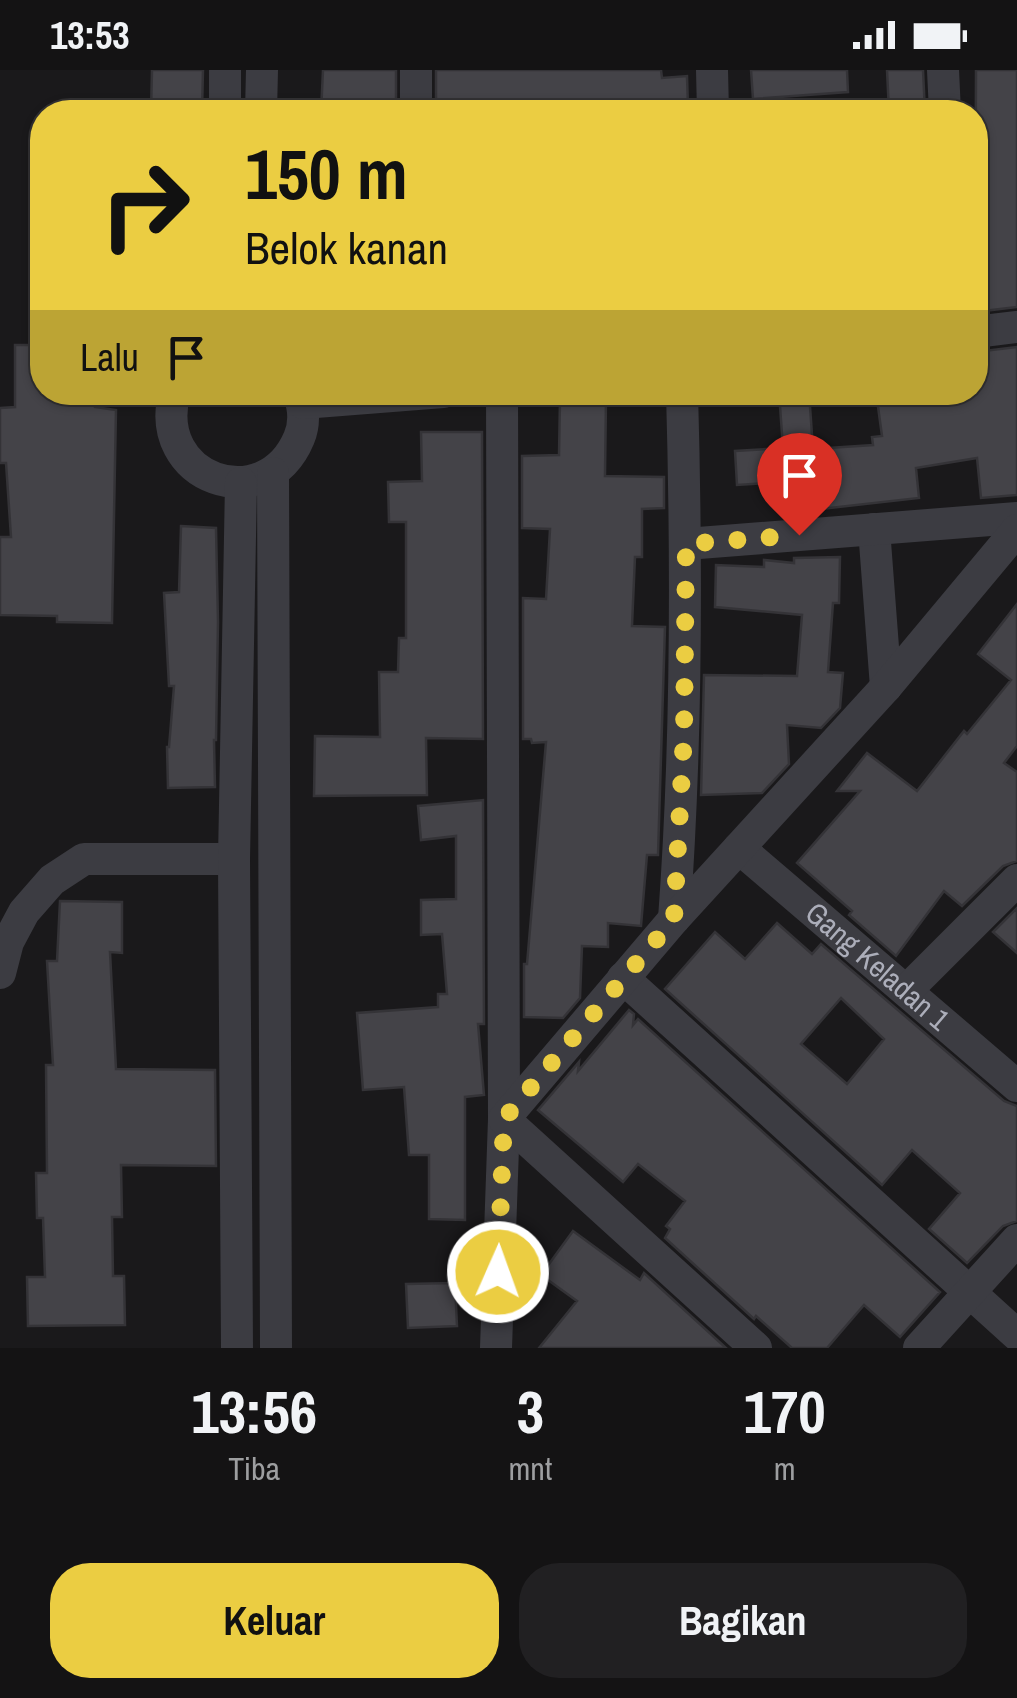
<!DOCTYPE html>
<html lang="id">
<style>
body{margin:0;font-family:"Archivo Narrow",sans-serif;background:#212022;color:#f1f3f6;height:100vh;display:flex;flex-direction:column;font-size:38px;white-space:nowrap}
*{box-sizing:border-box;margin:0}
p{font-size:32px;color:#9d9ea0}
.icon{flex:none;width:55px;height:55px;fill:none;stroke:currentColor;stroke-width:2;stroke-linecap:round;stroke-linejoin:round}
.map{position:relative;height:1278px;overflow:hidden}
.panel{display:flex;flex-direction:column;background:#141314;flex:1}
.panel>*{flex:none}
.hud{position:absolute;left:30px;top:30px;width:958px;height:305px;border-radius:40px;box-shadow:0 2px 8px #0004,0 0 0 2px #333234;background:#ebcd42;color:#111;overflow:hidden}
.pin{position:absolute;display:grid;place-items:center;width:85px;height:85px;color:#fff;margin:-102px -42px;border-radius:50% 50% 50% 0;rotate:-45deg;box-shadow:0 0 10px #0007}
.pin .icon{rotate:45deg}
.me{position:absolute;width:110px;margin:-55px;rotate:2deg;stroke-linejoin:round;filter:drop-shadow(0 0 8px #0008)}
.turn{display:flex;align-items:center;gap:35px;height:210px;padding:0 50px;font-size:45px}
.turn .icon{width:130px;height:130px;stroke-width:2.5}
.turn b{display:block;font-size:70px;line-height:85px}
.then{display:flex;align-items:center;height:95px;padding:0 50px;background:#0003;gap:20px;font-size:38px}
.eta{display:flex;justify-content:space-evenly;align-items:center;height:170px;text-align:center}
.eta b{font-size:60px;font-weight:700;line-height:70px}
.action{display:flex;gap:20px;margin-top:auto;padding:20px 50px}
.action a{flex:1;height:115px;border-radius:40px;background:#ebcd42;color:#111;font-size:40px;font-weight:700;line-height:115px;text-align:center}
.action a+a{background:#212022;color:#f1f3f6}
.status{display:flex;justify-content:space-between;align-items:center;height:70px;padding:0 50px;background:#141314;direction:ltr}
.status svg{height:28px;fill:currentColor}
.map>svg:first-child{display:block}
</style>
<div class="status"><b>13:53</b><svg viewBox="0 0 49 12"><path d="M0 12V9h3v3zM5 12V6h3v6zM10 12V3h3v9zM15 12V0h3v12zM26 1h20v11H26zM47 4h2v5h-2z"/></svg></div>
<div class="map">
<svg width="1017" height="1278" viewBox="0 0 1017 1278">
<rect width="100%" height="100%" fill="#1a191b"/>
<path fill="#444348" stroke="#343337" stroke-width="2.5" fill-rule="evenodd" d="M 152,0 L 203,0 L 202,42 L 151,42 Z
M 323,0 L 396,0 L 396,42 L 321,42 Z
M 436,0 L 661,0 L 662,8 L 687,6 L 688,37 L 615,42 L 614,33 L 545,36 L 546,42 L 436,42 Z
M 751,0 L 847,0 L 848,22 L 753,29 Z
M 887,0 L 923,0 L 925,42 L 889,42 Z
M 976,0 L 1017,0 L 1017,237 L 975,242 Z
M 15,275 L 42,275 L 42,322 L 95,322 L 95,337 L 116,340 L 112,553 L 57,552 L 57,546 L 0,545 L 0,467 L 11,467 L 6,393 L 0,393 L 0,338 L 15,337 Z
M 1017,277 L 1017,425 L 981,428 L 977,388 L 916,398 L 919,428 L 803,441 L 801,411 L 737,415 L 735,381 L 783,378 L 779,322 L 809,322 L 813,379 L 873,375 L 872,367 L 882,366 L 876,322 L 975,322 L 975,282 Z
M 560,329 L 606,330 L 605,406 L 664,407 L 664,438 L 642,439 L 642,487 L 635,487 L 632,556 L 665,557 L 658,785 L 647,785 L 641,856 L 608,853 L 608,877 L 582,876 L 580,928 L 563,948 L 524,947 L 524,894 L 527,894 L 546,672 L 532,673 L 531,669 L 523,669 L 523,528 L 546,529 L 550,459 L 522,458 L 522,386 L 559,385 Z
M 421,362 L 482,362 L 483,669 L 426,668 L 427,725 L 314,726 L 315,666 L 380,667 L 379,602 L 398,602 L 399,568 L 406,568 L 406,452 L 389,452 L 388,412 L 422,411 Z
M 181,456 L 216,458 L 218,552 L 216,670 L 214,670 L 215,717 L 168,718 L 167,677 L 169,677 L 174,616 L 169,616 L 164,523 L 179,522 Z
M 840,487 L 839,533 L 833,533 L 828,602 L 843,603 L 840,638 L 821,658 L 787,655 L 789,694 L 762,723 L 701,725 L 704,605 L 797,606 L 802,545 L 715,537 L 716,495 L 764,497 L 764,490 L 794,493 L 794,488 Z
M 1017,534 L 1017,676 L 1004,693 L 1017,702 L 1017,791 L 1003,796 L 962,836 L 944,821 L 896,886 L 849,845 L 852,841 L 797,793 L 860,721 L 837,721 L 867,683 L 917,721 L 964,661 L 967,664 L 1011,610 L 978,584 Z
M 483,730 L 484,954 L 478,954 L 484,1025 L 465,1027 L 465,1150 L 429,1149 L 429,1085 L 409,1085 L 404,1017 L 363,1020 L 357,943 L 438,937 L 438,924 L 447,924 L 442,864 L 421,865 L 421,830 L 456,829 L 456,766 L 421,770 L 418,736 Z
M 60,831 L 122,832 L 122,883 L 110,882 L 116,999 L 215,1000 L 216,1096 L 121,1095 L 122,1147 L 112,1147 L 113,1206 L 124,1206 L 125,1255 L 28,1256 L 27,1207 L 45,1207 L 43,1148 L 37,1148 L 36,1103 L 47,1103 L 46,995 L 53,995 L 47,891 L 57,891 Z
M 1017,838 L 1017,883 L 993,862 Z
M 777,853 L 812,884 L 821,874 L 1004,1031 L 1017,1036 L 1017,1151 L 1003,1156 L 967,1193 L 929,1159 L 960,1123 L 912,1080 L 882,1115 L 665,919 L 715,862 L 745,889 ZM 841,928 L 884,969 L 847,1014 L 801,974 Z
M 629,940 L 634,944 L 633,955 L 638,949 L 940,1222 L 900,1267 L 864,1235 L 827,1278 L 792,1278 L 756,1246 L 754,1249 L 665,1168 L 670,1159 L 666,1156 L 685,1131 L 638,1094 L 623,1112 L 538,1040 L 579,992 L 578,1001 Z
M 573,1161 L 640,1210 L 644,1203 L 726,1278 L 539,1278 L 577,1231 L 541,1205 Z
M 455,1213 L 457,1256 L 408,1258 L 406,1214 Z"/>
<g fill="none" stroke-linecap="round" stroke-linejoin="round">
<g stroke="#3c3c42" stroke-width="32">
<path d="M 712,0 L 713,42"/>
<path d="M 943,0 L 945,42"/>
<path d="M 225,42 L 225,0"/>
<path d="M 261,42 L 262,0"/>
<path d="M 416,42 L 416,0"/>
<path d="M 975,262 L 1017,257"/>
<path d="M 175,322 C 150,409 265,449 299,368 C 305,354 304,337 298,322"/>
<path d="M 303,333 L 443,322"/>
<path d="M 273,403 L 276,1278"/>
<path d="M 874,459 L 886,617"/>
<path d="M 686,474 L 1017,448"/>
<path id="s1" d="M 739,778 L 1017,1016"/>
<path d="M 674,849 C 687,674 687,498 682,322"/>
<path d="M 0,903 L 8,872 L 24,842 L 52,810 L 84,789 L 234,789"/>
<path d="M 623,908 L 1017,1265"/>
<path d="M 907,920 L 1017,810"/>
<path d="M 237,1278 L 234,789 L 241,413"/>
<path d="M 496,1278 L 504,1049 L 502,322"/>
<path d="M 756,1278 L 504,1049 L 674,849 L 886,617 L 1017,460"/>
<path d="M 919,1278 L 1017,1170"/>
</g>
</g>
<g fill="none" stroke-linecap="round" stroke-linejoin="round">
<path stroke="#ebcd42" stroke-width="18" stroke-dasharray="0 32.4" d="M 498,1202 L 504,1049 L 674,849 L 684,665 L 686,474 L 799,465"/>
</g>
<g text-anchor="middle" stroke-width="10" stroke-linejoin="round" paint-order="stroke">
<g font-size="30" fill="#acaeba" stroke="#151416">
<text dy="10" stroke="none"><textPath href="#s1" startOffset="182">Gang Keladan 1</textPath></text>
</g>
</g>
</svg>
<div class="pin" style="left:799px;top:465px;background:#d93025"><svg class="icon" aria-label="arrive" viewBox="0 0 24 24"><path d="M6 21V4h12l-3 4 3 4H6"/></svg></div>
<svg class="me" style="left:498px;top:1202px" viewBox="-20 -20 40 40"><circle r="17" fill="#ebcd42" stroke="#fff" stroke-width="3"/><path d="M0-11L8 9 0 5-8 9z" fill="#fff"/></svg>
<div class="hud">
<div class="turn"><svg class="icon" aria-label="right" viewBox="0 0 24 24"><path d="M7 20v-9h11M14 6l5 5-5 5"/></svg><div><b>150 m</b>Belok kanan</div></div>
<div class="then">Lalu<svg class="icon" aria-label="arrive" viewBox="0 0 24 24"><path d="M6 21V4h12l-3 4 3 4H6"/></svg></div>
</div>
</div>
<section class="panel">
<div class="eta">
<div><b>13:56</b><p>Tiba</p></div>
<div><b>3</b><p>mnt</p></div>
<div><b>170</b><p>m</p></div>
</div>
<div class="action"><a>Keluar</a><a>Bagikan</a></div>
</section>
